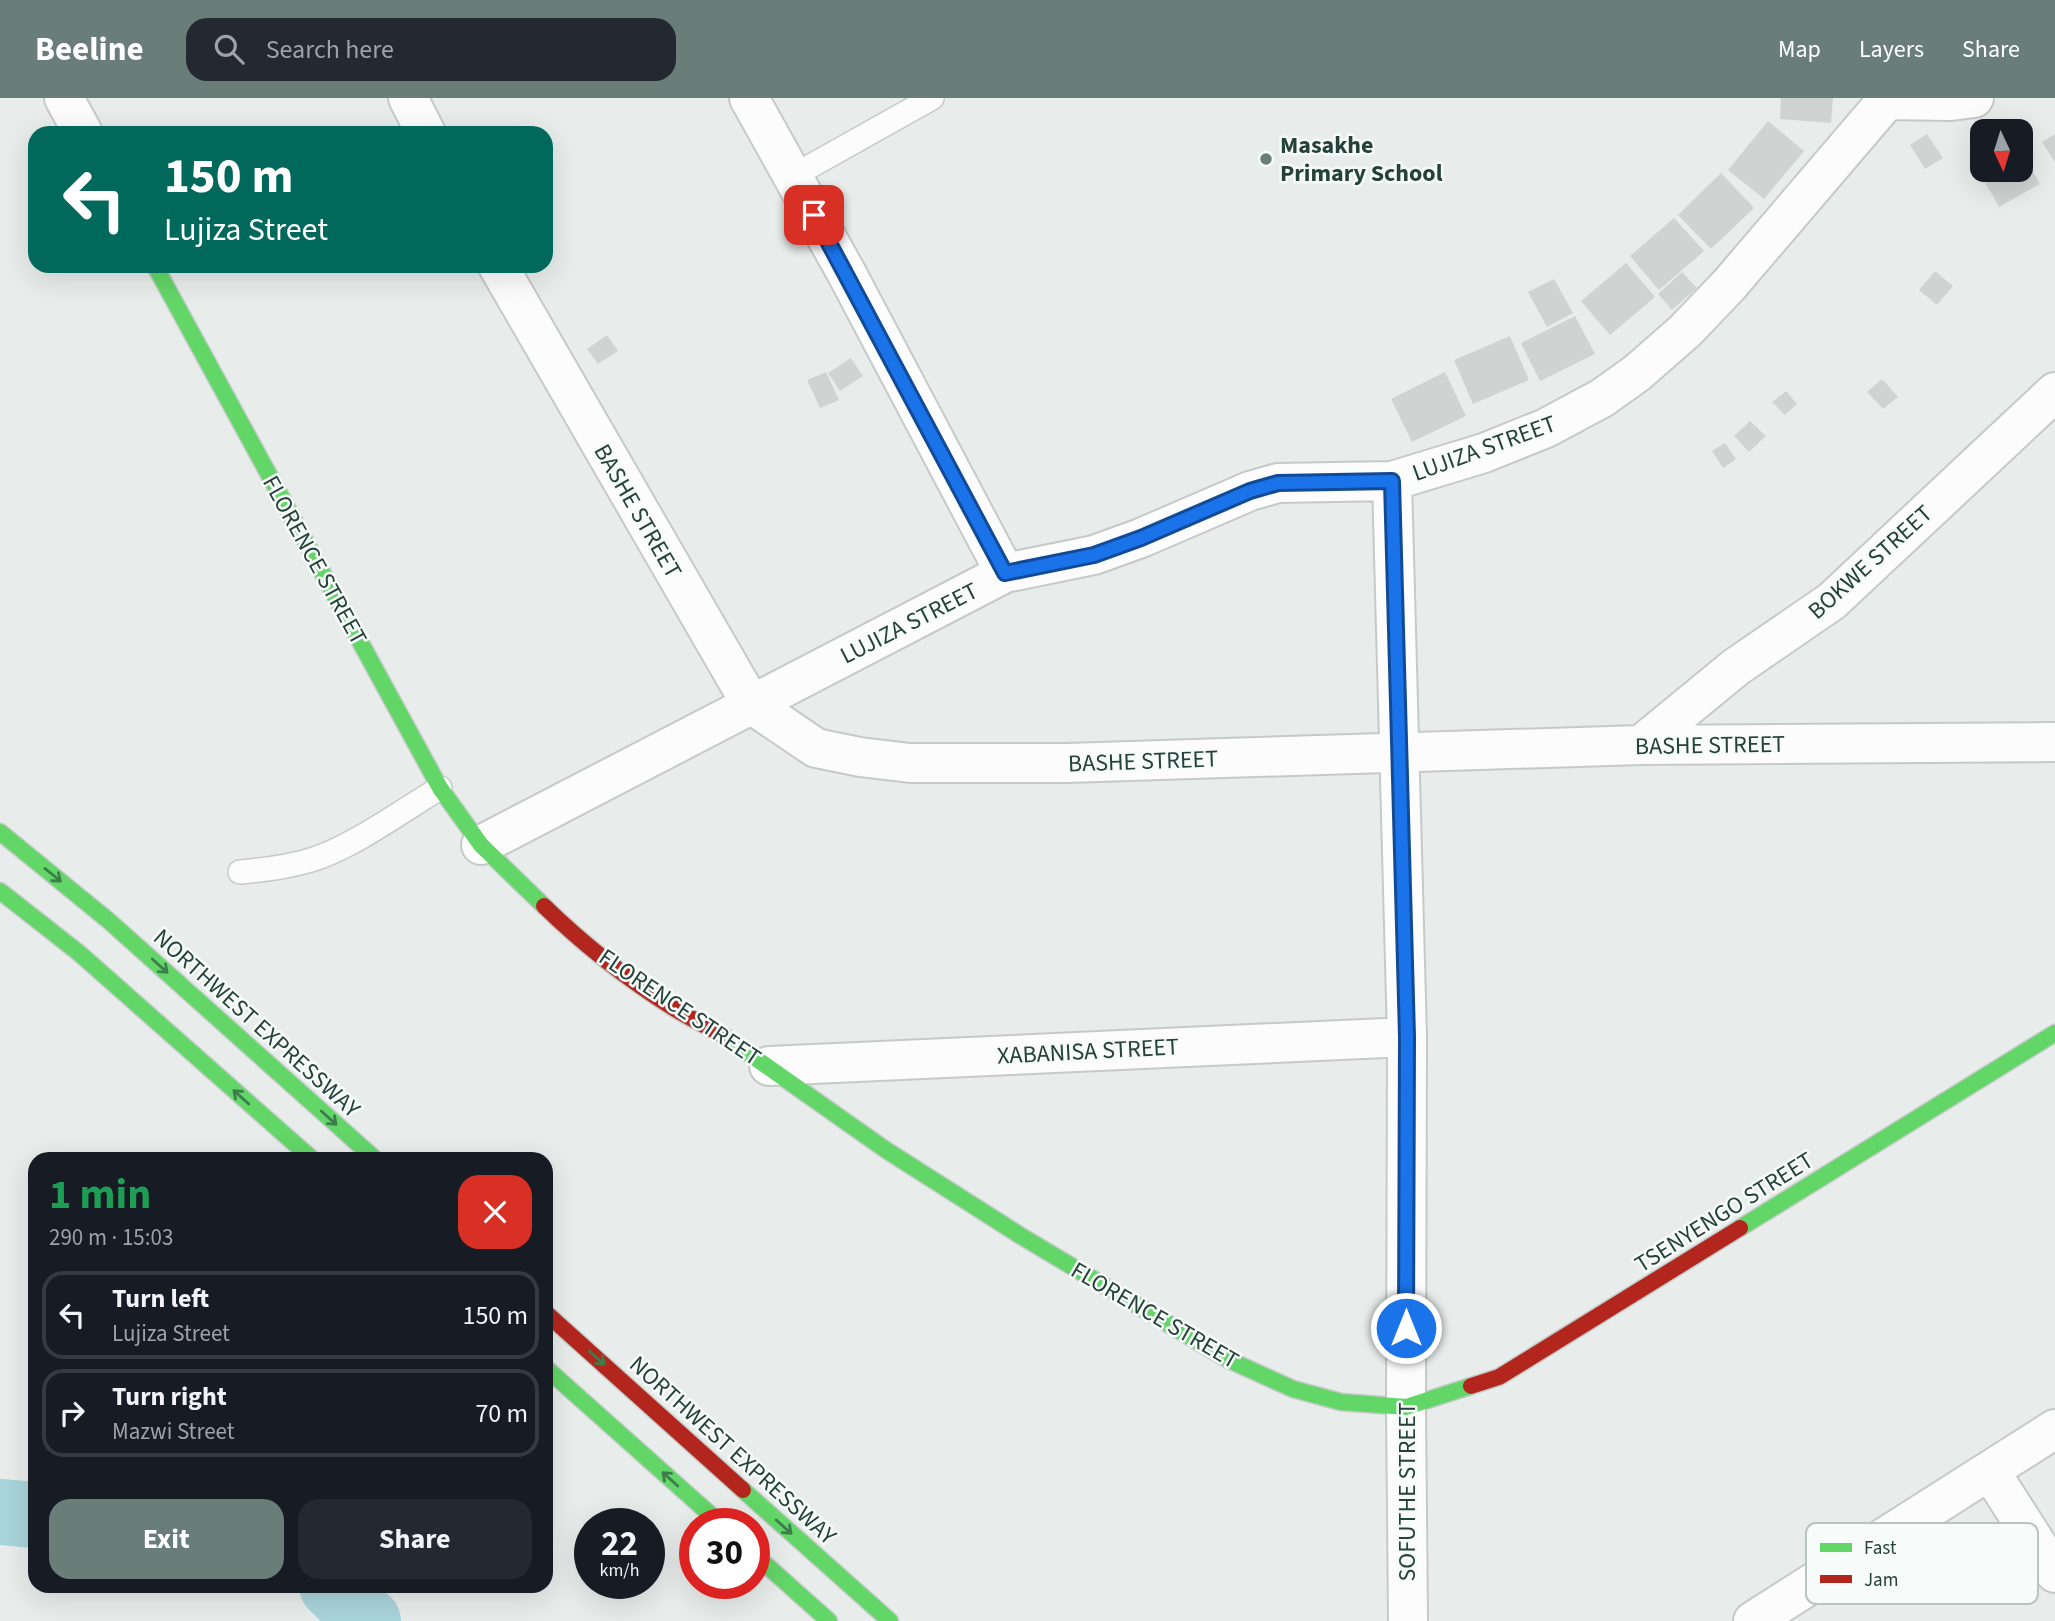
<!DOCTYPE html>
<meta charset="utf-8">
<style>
body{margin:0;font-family:"Source Sans 3",sans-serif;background:#242831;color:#f1f3f6;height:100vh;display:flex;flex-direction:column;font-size:26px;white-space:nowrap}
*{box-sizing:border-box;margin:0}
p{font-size:23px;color:#9ea1a6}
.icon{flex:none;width:38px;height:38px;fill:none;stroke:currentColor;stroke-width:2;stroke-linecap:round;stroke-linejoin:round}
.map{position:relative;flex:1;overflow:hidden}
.details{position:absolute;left:28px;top:1054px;width:525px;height:441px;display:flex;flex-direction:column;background:#171b24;border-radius:21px;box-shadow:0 7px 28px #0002}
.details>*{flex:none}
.banner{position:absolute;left:28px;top:28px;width:525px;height:147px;border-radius:21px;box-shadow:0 7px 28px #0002;background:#00695c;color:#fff;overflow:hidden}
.needle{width:46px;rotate:176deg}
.controls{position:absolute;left:1970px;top:21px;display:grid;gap:14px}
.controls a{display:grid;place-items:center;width:63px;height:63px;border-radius:14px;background:#171b24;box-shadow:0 7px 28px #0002;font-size:35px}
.speed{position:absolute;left:574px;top:1410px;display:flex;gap:14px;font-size:35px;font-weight:700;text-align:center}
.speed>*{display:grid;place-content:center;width:91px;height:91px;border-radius:50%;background:#171b24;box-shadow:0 7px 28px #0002;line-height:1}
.speed small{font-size:18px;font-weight:400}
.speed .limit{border:10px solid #d22;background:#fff;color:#111}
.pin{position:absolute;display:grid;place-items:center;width:60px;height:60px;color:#fff;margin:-30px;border-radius:14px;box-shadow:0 4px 10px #0006}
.me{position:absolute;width:77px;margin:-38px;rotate:0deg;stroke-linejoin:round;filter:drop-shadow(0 0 5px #0008)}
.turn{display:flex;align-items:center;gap:24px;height:147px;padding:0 21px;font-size:32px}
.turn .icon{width:91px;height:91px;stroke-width:2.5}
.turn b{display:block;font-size:49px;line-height:60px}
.round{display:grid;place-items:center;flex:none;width:74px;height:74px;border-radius:21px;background:#242831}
.summary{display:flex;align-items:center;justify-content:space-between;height:119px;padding:0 21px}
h1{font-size:42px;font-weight:700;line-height:52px;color:#1e9e55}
.action{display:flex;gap:14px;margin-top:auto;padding:14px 21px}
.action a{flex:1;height:80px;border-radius:21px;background:#697e78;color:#fff;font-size:28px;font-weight:700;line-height:80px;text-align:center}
.action a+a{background:#242831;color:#f1f3f6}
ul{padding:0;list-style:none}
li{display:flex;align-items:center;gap:21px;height:88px;margin:0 14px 10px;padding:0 7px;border:4px solid #363941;border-radius:21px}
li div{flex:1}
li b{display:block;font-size:26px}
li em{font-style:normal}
header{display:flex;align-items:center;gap:42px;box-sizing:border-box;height:98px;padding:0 35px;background:#697e78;color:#fff}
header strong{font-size:33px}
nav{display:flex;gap:38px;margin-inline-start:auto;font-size:24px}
.search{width:490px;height:63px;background:#242831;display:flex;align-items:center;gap:18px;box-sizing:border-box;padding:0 24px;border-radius:21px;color:#9ea1a6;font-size:26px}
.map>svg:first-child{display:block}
</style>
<header>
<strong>Beeline</strong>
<div class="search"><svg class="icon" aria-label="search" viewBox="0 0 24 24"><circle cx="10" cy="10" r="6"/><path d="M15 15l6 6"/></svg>Search here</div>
<nav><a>Map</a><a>Layers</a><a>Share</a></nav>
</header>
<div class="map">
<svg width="2055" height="1523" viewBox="0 0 2055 1523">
<rect width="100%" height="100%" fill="#e8edeb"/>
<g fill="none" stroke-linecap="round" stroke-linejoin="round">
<path stroke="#a9d4db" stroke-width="66" d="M 0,1414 L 35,1417
M 332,1488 L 368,1523"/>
</g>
<path fill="#cfd4d2" d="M 1781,0 L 1833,0 L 1831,25 L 1780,21 Z
M 1768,23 L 1804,53 L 1764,101 L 1728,72 Z
M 1927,36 L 1943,60 L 1925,71 L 1910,47 Z
M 2055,36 L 2055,64 L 2042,44 Z
M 2021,52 L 2040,86 L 1999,109 L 1981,77 L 1991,72 L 2021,72 Z
M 1721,75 L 1754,110 L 1711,151 L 1678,117 Z
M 1674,120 L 1704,153 L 1659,192 L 1630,158 Z
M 1626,165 L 1655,199 L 1610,237 L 1581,203 Z
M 1935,173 L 1953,188 L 1937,207 L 1919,192 Z
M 1682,174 L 1697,190 L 1672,212 L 1658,196 Z
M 1554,181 L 1573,215 L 1547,229 L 1528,194 Z
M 1575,218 L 1595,256 L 1540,283 L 1521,245 Z
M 607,237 L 618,253 L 598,266 L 587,251 Z
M 1510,238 L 1529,282 L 1473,306 L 1454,262 Z
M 851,260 L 863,278 L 840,293 L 828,275 Z
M 826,274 L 839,302 L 820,310 L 807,282 Z
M 1445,274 L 1466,318 L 1412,344 L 1391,301 Z
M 1882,281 L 1898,299 L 1883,311 L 1867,294 Z
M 1786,293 L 1797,306 L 1785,317 L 1772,304 Z
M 1750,323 L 1766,338 L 1749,354 L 1734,338 Z
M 1725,345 L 1736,361 L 1723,370 L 1712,353 Z"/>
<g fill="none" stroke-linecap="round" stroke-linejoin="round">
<defs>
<path id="lane" d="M 793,78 L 932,0
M 240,774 C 264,772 288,769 311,762 C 351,750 402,713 440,690"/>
<path id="street" d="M 64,0 L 83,35
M 408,0 L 426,35
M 749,0 L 847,176 L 1005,475
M 498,168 L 751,606 L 816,650 L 860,659 L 910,665 L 1067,665 L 1641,647 L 2055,644
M 1392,383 L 1407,939 L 1406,1309 L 1408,1523
M 1641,647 L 1736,569 L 1832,503 L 2055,294
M 481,747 L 1005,475 L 1094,457 L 1141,440 L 1250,393 L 1278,385 L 1392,383 L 1484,355 L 1546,330 L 1602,300 L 1637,275 L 1685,233 L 1729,187 L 1887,2 L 1951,3 L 1974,0
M 769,968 L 1407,939
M 1990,1373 L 2055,1475
M 1753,1523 L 2055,1331"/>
<path id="fast" d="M 155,168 L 440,690 L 481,747 L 544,808
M 0,734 L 109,823 L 374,1060
M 0,793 L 79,855 L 311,1060
M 724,938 L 886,1052 L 1021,1138 L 1227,1261 L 1293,1291 L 1341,1304 L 1406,1309 L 1471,1288
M 1740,1130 L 2055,935
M 546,1270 L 721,1426
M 743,1392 L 890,1523
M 754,1456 L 829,1523"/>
<path id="jam" d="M 544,808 C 583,846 626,880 672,909 C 689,920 707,928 724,938
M 546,1215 L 743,1392
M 1471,1288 L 1499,1279 L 1740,1130"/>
</defs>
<use href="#lane" stroke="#c5cac8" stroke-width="26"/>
<use href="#street" stroke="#c5cac8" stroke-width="42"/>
<use href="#fast" stroke="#c3cbc8" stroke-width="19"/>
<use href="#jam" stroke="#c3cbc8" stroke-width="19"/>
<use href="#lane" stroke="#fcfcfc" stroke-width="23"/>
<use href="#street" stroke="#fcfcfc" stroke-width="38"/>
<use href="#fast" stroke="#63d668" stroke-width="16"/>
<use href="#jam" stroke="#b3261e" stroke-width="16"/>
</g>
<defs><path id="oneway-shaft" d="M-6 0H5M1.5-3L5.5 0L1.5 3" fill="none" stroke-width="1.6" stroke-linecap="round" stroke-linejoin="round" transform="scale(1.75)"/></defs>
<g stroke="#3d7d4c">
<use href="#oneway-shaft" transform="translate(53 777) rotate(39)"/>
<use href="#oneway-shaft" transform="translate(160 868) rotate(42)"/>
<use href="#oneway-shaft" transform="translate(241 999) rotate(-138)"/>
<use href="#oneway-shaft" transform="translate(329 1020) rotate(42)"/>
<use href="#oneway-shaft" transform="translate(597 1260) rotate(42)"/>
<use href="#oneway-shaft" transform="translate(670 1381) rotate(-138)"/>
<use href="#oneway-shaft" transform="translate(784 1429) rotate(42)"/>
</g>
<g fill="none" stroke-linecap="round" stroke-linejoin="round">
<defs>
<path id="route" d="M 814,117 L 1005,475 L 1094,457 L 1141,440 L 1250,393 L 1278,385 L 1392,383 L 1407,939 L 1406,1230"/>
</defs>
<use href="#route" stroke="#114b97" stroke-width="18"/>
<use href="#route" stroke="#1a73e8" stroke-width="12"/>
</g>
<circle fill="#697e78" stroke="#f7fbf9" stroke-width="2.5" cx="1266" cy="61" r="7"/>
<g text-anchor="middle" stroke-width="5" stroke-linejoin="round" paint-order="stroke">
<g font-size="24" font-weight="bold" fill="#24423a" stroke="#f7fbf9" text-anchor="start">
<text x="1280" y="55">Masakhe<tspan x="1280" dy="28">Primary School</tspan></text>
</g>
<g font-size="24" fill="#24423a" stroke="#f7fbf9">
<text transform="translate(1484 350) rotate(-20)" y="8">LUJIZA STREET</text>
<text transform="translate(638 413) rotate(60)" y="8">BASHE STREET</text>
<text transform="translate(315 462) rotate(61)" y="8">FLORENCE STREET</text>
<text transform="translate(1870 464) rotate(-42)" y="8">BOKWE STREET</text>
<text transform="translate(909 525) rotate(-27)" y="8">LUJIZA STREET</text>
<text transform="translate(1710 647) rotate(-1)" y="8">BASHE STREET</text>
<text transform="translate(1143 663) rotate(-2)" y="8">BASHE STREET</text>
<text transform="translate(680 909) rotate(34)" y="8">FLORENCE STREET</text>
<text transform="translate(257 925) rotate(42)" y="8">NORTHWEST EXPRESSWAY</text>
<text transform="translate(1088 953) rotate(-3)" y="8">XABANISA STREET</text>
<text transform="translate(1724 1114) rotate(-32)" y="8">TSENYENGO STREET</text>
<text transform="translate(1155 1217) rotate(30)" y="8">FLORENCE STREET</text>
<text transform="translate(733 1352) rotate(42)" y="8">NORTHWEST EXPRESSWAY</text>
<text transform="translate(1407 1394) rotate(-90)" y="8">SOFUTHE STREET</text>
</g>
</g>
<rect x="1806" y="1425" width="232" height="81" rx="10" fill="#f7fbf9" stroke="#b8c4c0" stroke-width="2"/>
<rect x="1820" y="1445" width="32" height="9" fill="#63d668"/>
<rect x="1820" y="1477" width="32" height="8" fill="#b3261e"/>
<g font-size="19" fill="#24423a">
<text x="1864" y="1456">Fast</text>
<text x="1864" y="1488">Jam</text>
</g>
</svg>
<div class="controls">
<a><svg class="needle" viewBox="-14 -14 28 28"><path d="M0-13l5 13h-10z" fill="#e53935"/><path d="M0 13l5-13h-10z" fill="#9ea1a6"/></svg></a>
</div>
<div class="speed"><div>22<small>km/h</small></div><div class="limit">30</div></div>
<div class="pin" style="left:814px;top:117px;background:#d93025"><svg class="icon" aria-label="arrive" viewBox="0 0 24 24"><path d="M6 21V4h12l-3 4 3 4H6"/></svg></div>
<svg class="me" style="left:1406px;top:1230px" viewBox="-20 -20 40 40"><circle r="17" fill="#1a73e8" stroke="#fff" stroke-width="3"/><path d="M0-11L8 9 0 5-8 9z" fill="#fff"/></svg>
<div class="banner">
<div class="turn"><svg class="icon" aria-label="left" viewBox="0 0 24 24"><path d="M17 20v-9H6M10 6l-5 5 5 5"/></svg><div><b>150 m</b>Lujiza Street</div></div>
</div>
<section class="details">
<div class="summary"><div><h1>1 min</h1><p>290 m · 15:03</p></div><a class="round" style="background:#d93025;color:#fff"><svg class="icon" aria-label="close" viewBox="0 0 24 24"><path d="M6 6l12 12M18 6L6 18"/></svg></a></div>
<ul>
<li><svg class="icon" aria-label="left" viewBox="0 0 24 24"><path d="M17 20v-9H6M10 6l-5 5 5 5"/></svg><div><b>Turn left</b><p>Lujiza Street</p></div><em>150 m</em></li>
<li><svg class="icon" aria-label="right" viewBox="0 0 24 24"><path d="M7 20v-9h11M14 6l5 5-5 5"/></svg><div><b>Turn right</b><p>Mazwi Street</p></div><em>70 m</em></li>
</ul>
<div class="action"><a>Exit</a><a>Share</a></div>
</section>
</div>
